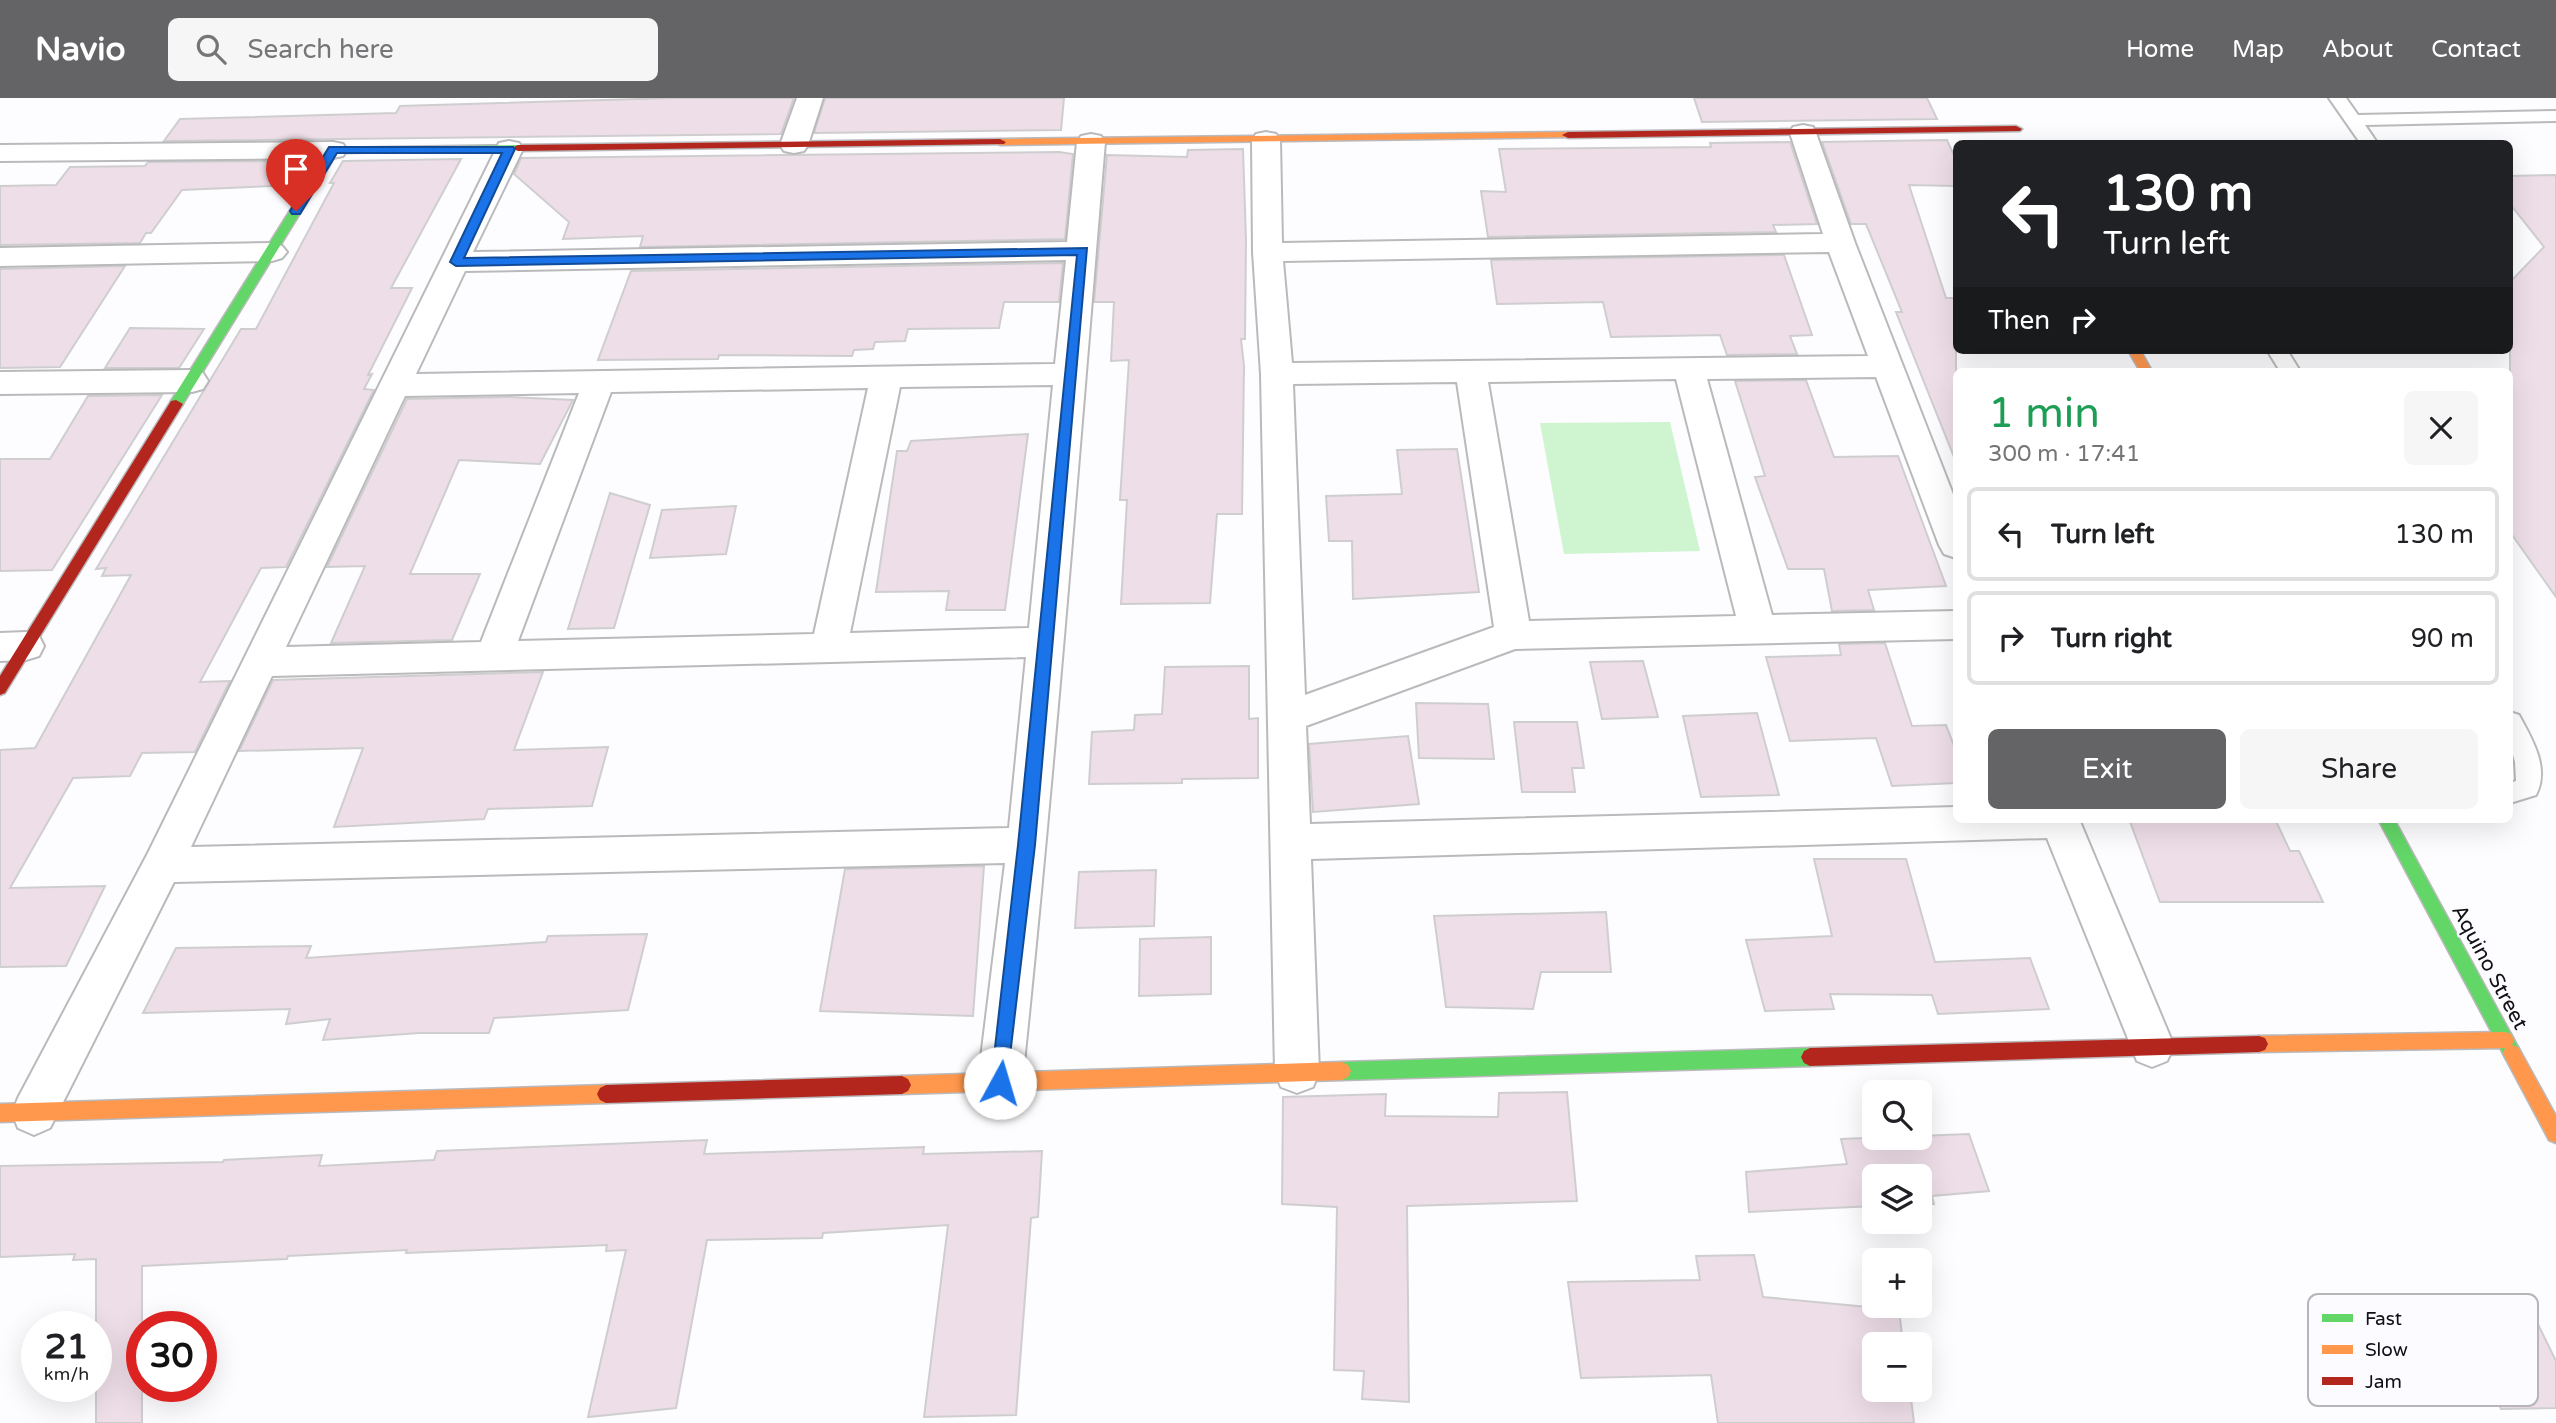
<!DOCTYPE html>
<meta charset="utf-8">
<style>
body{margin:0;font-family:"Varela Round",sans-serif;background:#f6f6f6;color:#202124;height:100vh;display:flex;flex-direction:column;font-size:26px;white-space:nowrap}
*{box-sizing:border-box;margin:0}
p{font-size:23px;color:#757577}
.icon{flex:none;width:38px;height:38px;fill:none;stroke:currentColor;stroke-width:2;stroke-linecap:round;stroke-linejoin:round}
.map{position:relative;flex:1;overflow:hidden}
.side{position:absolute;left:1953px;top:270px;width:560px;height:455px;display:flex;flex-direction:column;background:#fff;border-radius:10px;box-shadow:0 7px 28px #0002}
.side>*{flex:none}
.top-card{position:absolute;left:1953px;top:42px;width:560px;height:214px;border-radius:10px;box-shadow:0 7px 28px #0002;background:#202124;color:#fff;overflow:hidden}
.controls{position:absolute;left:1862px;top:982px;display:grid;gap:14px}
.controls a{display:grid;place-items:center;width:70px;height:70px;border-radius:10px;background:#fff;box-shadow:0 7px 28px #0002;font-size:35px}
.speed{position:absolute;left:21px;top:1213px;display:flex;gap:14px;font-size:35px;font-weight:700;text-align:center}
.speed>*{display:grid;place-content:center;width:91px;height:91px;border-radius:50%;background:#fff;box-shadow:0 7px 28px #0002;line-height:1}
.speed small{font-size:18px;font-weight:400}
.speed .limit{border:10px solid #d22;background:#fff;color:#111}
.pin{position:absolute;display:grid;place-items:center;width:60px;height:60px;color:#fff;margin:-72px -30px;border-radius:50% 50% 50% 0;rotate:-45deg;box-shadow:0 0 7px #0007}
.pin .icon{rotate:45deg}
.me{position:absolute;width:77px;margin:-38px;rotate:6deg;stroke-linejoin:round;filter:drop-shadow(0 0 5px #0008)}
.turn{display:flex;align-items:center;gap:24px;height:147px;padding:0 35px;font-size:32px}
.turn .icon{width:91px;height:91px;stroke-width:2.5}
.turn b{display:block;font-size:49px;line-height:60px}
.then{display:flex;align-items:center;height:66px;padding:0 35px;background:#0003;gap:14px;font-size:26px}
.round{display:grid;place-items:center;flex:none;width:74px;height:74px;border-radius:10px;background:#f6f6f6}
.overview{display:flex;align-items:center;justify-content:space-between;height:119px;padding:0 35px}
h1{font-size:42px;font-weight:600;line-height:52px;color:#1e9e55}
.primary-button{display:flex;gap:14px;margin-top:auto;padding:14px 35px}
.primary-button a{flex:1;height:80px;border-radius:10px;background:#646365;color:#fff;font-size:28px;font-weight:600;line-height:80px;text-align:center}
.primary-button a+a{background:#f6f6f6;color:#202124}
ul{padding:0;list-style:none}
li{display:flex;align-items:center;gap:21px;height:94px;margin:0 14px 10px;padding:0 21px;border:4px solid #e0e0e0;border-radius:10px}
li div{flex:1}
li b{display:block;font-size:26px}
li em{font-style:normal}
header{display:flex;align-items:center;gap:42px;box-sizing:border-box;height:98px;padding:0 35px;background:#646365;color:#fff}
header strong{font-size:33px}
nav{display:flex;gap:38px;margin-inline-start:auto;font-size:24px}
.search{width:490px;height:63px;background:#f6f6f6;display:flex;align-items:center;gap:18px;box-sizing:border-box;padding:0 24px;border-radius:10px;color:#757577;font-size:26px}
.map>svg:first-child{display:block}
</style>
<header>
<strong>Navio</strong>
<div class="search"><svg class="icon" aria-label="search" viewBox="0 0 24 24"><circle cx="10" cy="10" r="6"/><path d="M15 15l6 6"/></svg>Search here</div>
<nav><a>Home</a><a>Map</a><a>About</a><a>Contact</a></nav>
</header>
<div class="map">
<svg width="2556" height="1325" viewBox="0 0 2556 1325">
<rect width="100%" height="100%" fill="#fdfcfe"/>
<path fill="#cef4d0" d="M 1670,324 L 1700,453 L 1564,456 L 1540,325 Z"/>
<path fill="#eedee8" stroke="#cfcecf" stroke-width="2" d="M 673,0 L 794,0 L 781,36 L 164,43 L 180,21 L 396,15 L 400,8 Z
M 825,0 L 1064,0 L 1061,32 L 814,35 Z
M 1694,0 L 1927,0 L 1937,21 L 1702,24 Z
M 1947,42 L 1956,62 L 1956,88 L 1909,87 L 1946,200 L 1956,200 L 1956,359 L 1954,359 L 1896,214 L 1902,214 L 1866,126 L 1851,126 L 1822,44 Z
M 1790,44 L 1817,126 L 1773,127 L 1776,134 L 1488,139 L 1481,93 L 1506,94 L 1499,51 L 1711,49 L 1710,45 Z
M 1243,51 L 1246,142 L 1245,241 L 1241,241 L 1244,268 L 1242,416 L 1217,416 L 1210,505 L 1121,506 L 1127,402 L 1120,402 L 1129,262 L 1111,263 L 1114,204 L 1094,204 L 1107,57 L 1187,59 L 1188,52 Z
M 1059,54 L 1073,56 L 1065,141 L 640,149 L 643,138 L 563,141 L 569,124 L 514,76 L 521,60 Z
M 461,61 L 391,190 L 412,190 L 368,277 L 372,276 L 364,291 L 374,292 L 286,469 L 261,470 L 200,584 L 230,583 L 195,654 L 142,655 L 130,678 L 73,680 L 10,790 L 105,788 L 66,868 L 0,869 L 0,652 L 35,650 L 131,477 L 102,478 L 106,470 L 96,471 L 241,231 L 256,231 L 334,85 L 330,85 L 343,63 Z
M 309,63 L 294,87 L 182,92 L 151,135 L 146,135 L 140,145 L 0,147 L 0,88 L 56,87 L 70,69 L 145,68 L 148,64 Z
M 2556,77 L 2556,499 L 2510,434 L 2510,184 L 2544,149 L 2510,106 L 2510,78 Z
M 1784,157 L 1812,237 L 1790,238 L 1797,256 L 1727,257 L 1720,237 L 1611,239 L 1603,204 L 1497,206 L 1491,162 Z
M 1063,165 L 1059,204 L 1004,204 L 999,230 L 908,231 L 905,243 L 875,244 L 873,251 L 854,252 L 852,258 L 719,257 L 718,261 L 598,262 L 631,173 Z
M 125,168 L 60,269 L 0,270 L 0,171 Z
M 130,230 L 204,231 L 179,270 L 105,270 Z
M 1806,282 L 1834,359 L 1898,358 L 1946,488 L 1868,492 L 1874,512 L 1832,513 L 1824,471 L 1788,471 L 1755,379 L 1765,378 L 1735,283 Z
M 162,297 L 52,472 L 0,473 L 0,361 L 50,361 L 88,298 Z
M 509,299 L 573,302 L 540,366 L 459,362 L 410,476 L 480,476 L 452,542 L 331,545 L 365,468 L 327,469 L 407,301 Z
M 1028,336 L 1005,512 L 946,512 L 949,493 L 876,494 L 897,353 L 907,353 L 911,343 Z
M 1457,351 L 1479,494 L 1353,501 L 1352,443 L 1329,443 L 1326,398 L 1402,396 L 1397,352 Z
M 610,395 L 650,407 L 614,530 L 568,531 Z
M 736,408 L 726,456 L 650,460 L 662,412 Z
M 1885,545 L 1912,628 L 1946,627 L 1956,653 L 1956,685 L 1892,688 L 1876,640 L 1790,643 L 1766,559 L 1841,557 L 1839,546 Z
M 1643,563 L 1658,619 L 1602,621 L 1590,564 Z
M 1249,568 L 1249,621 L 1258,620 L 1258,680 L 1182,681 L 1182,685 L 1089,686 L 1092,634 L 1134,632 L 1135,617 L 1162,616 L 1165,569 Z
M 543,574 L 514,652 L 608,649 L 592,708 L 488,711 L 484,721 L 334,729 L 363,650 L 239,653 L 273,582 Z
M 1416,605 L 1488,606 L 1494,661 L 1419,660 Z
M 1757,615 L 1779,697 L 1701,699 L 1683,618 Z
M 1514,624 L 1577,624 L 1584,670 L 1572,670 L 1575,694 L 1522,694 Z
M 1408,638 L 1419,706 L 1313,714 L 1309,646 Z
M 2129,721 L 2275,721 L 2290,753 L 2299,753 L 2323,804 L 2160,804 Z
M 1814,761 L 1906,761 L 1935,864 L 2030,860 L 2049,911 L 1938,916 L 1932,897 L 1830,896 L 1834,911 L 1765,913 L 1746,842 L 1832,838 Z
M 984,768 L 973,918 L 820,913 L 845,771 Z
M 1156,772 L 1154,828 L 1075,830 L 1079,774 Z
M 1606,814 L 1611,874 L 1541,874 L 1533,911 L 1446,909 L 1434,818 Z
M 647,836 L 628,912 L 494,920 L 489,935 L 419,935 L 323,942 L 330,921 L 286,926 L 290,911 L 143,915 L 176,850 L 311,848 L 306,860 L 546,844 L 548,838 Z
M 1211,839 L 1211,896 L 1139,898 L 1140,841 Z
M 1567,994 L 1577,1103 L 1407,1108 L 1409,1304 L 1362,1301 L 1364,1273 L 1334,1272 L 1337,1109 L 1282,1106 L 1283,999 L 1386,996 L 1385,1018 L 1498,1019 L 1499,995 Z
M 1969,1036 L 1989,1093 L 1932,1098 L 1934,1106 L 1920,1106 L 1920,1078 L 1874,1078 L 1874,1108 L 1749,1114 L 1746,1074 L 1847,1066 L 1841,1041 Z
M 707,1042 L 704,1056 L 924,1049 L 923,1056 L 1042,1053 L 1038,1119 L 1031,1120 L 1016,1317 L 924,1319 L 948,1127 L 823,1135 L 822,1140 L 707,1142 L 676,1310 L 588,1319 L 626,1152 L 606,1153 L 607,1147 L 406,1155 L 407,1152 L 288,1158 L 287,1161 L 142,1168 L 142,1325 L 96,1325 L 96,1161 L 73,1162 L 75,1156 L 0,1159 L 0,1068 L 223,1064 L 224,1062 L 322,1057 L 319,1068 L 434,1062 L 437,1053 Z
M 1754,1157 L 1763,1199 L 1899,1212 L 1903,1246 L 1874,1246 L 1874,1292 L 1910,1292 L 1914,1325 L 1718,1325 L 1711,1277 L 1581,1280 L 1568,1184 L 1700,1182 L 1696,1158 Z
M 2534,1218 L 2556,1263 L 2556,1310 L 2501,1311 L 2459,1220 Z"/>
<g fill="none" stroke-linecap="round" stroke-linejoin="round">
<defs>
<path id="lane" d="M 2329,0 L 2346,0 L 2358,17 L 2556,13 L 2556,23 L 2365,27 L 2378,46 L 2361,46 Z
M 2267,252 L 2287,252 L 2300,273 L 2280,273 Z
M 2510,614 L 2519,617 C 2532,641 2550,670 2536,697 L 2510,705 L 2510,685 L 2516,683 L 2515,664 L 2510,646 Z"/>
<path id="street" d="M 797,0 L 823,0 L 808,47 L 804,53 L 794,55 L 784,53 L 780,47 Z
M 1803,27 L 1813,29 L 1816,35 L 1855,145 L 1956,404 L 1956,460 L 1944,456 L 1939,447 L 1876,279 L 1707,281 L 1772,517 L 1956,513 L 1956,541 L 1515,551 L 1306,628 L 1310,726 L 1956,709 L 1956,721 L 2079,721 L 2174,948 L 2167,963 L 2152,969 L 2137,963 L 2047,740 L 1311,761 L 1319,974 L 1313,989 L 1297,995 L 1281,989 L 1275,974 L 1261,276 L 1253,154 L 1252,42 L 1256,36 L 1266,34 L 1276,36 L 1280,42 L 1282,145 L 1823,136 L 1790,35 L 1793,29 ZM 1829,154 L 1868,258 L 1292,265 L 1283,163 ZM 1676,281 L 1736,518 L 1529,523 L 1488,284 ZM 1457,284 L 1494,529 L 1305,597 L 1293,286 Z
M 1091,36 L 1101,38 L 1105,44 C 1079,356 1055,671 1022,984 L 1016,999 L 1000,1005 L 984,999 L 978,984 L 1005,765 L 174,784 L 50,1030 L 34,1037 L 18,1030 L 12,1015 L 18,1000 L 148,755 L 499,45 L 509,43 L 519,45 L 523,51 L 473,154 L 1067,144 L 1077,44 L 1081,38 ZM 1066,162 L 1055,266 L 416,276 L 465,173 ZM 1053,287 L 1029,530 L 850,535 L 900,289 ZM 868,290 L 814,536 L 518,543 L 611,294 ZM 579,295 L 481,544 L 286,549 L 405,298 ZM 1026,559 L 1009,730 L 191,749 L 272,578 Z
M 333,44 L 343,46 L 347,52 L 343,58 L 333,60 L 0,63 L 0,47 Z
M 272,145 L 282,148 L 287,154 L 282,160 L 272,163 L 0,168 L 0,150 Z
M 192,272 L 203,275 L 208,283 L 203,291 L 192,294 L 0,296 L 0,274 Z
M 26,534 L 39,538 L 44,548 L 39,558 L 26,562 L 0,563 L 0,535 Z"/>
<path id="fast" d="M 518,47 L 524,50 L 522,52 L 337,55 L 181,309 L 171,309 L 171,303 L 329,50 Z
M 2378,721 L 2394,721 L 2518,949 L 2521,955 L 2518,961 L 2512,963 L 2506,961 Z
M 1810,950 L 1816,953 L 1819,959 L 1816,965 L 1810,968 L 1342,982 L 1336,979 L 1333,973 L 1336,967 L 1342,964 Z"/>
<path id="slow" d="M 1568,34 L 1574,37 L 1572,39 L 1000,47 L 994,44 L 1000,41 Z
M 2128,252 L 2140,252 L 2152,273 L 2140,273 Z
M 2505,934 L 2511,936 L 2514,942 L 2512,947 L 2518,949 L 2556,1018 L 2556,1045 L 2549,1042 L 2506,961 L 2503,955 L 2505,950 L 2259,954 L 2253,952 L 2250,946 L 2253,940 L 2259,938 Z
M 1342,964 L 1348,967 L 1351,973 L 1348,979 L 1342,982 L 902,996 L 896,993 L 893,987 L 896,981 L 902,978 Z
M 606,987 L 612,990 L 615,996 L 612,1002 L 606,1005 L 0,1024 L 0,1006 Z"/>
<path id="jam" d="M 2016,28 L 2022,31 L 2020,33 L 1568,40 L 1562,37 L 1568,34 Z
M 1000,41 L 1006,44 L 1004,46 L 518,53 L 512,50 L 518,47 Z
M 176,302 L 183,306 L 5,595 L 0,597 L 0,578 L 171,303 Z
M 2259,938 L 2265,940 L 2268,946 L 2265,952 L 2259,954 L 1810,968 L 1804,965 L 1801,959 L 1804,953 L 1810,950 Z
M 902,978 L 908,981 L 911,987 L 908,993 L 902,996 L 606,1005 L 600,1002 L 597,996 L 600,990 L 606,987 Z"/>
</defs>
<use href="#lane" stroke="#bab9bb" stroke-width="4"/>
<use href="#street" stroke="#bab9bb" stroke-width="4"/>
<use href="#fast" stroke="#bab9bb" stroke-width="3"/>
<use href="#slow" stroke="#bab9bb" stroke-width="3"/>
<use href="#jam" stroke="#bab9bb" stroke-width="3"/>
<use href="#lane" fill="#fff" fill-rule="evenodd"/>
<use href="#street" fill="#fff" fill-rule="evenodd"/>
<use href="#fast" fill="#63d668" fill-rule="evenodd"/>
<use href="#slow" fill="#ff974d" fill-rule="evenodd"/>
<use href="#jam" fill="#b3261e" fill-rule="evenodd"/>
</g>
<path fill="#1a73e8" stroke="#114b97" stroke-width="2" d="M 329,49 L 513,49 L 515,51 L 464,160 L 1087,150 L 1035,747 L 1006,991 L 1000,993 L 993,991 L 991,985 L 1018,747 L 1077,157 L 456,168 L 450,164 L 502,55 L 337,55 L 300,116 L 292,116 L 290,113 Z"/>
<g text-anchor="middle" stroke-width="5" stroke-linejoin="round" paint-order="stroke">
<g font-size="21" fill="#111113" stroke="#fcfbff">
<text transform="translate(2490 869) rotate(62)" y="7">Aquino Street</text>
</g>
</g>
<rect x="2308" y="1196" width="230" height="112" rx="10" fill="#fcfbff" stroke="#b6b5b8" stroke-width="2"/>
<rect x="2322" y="1216" width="31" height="8" fill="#63d668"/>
<rect x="2322" y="1247" width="31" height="9" fill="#ff974d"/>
<rect x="2322" y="1279" width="31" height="8" fill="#b3261e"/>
<g font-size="19" fill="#111113">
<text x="2365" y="1227">Fast</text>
<text x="2365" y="1258">Slow</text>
<text x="2365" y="1290">Jam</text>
</g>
</svg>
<div class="controls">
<a><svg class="icon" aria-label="search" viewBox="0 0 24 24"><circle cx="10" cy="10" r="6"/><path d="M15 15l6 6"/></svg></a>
<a><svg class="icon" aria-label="layers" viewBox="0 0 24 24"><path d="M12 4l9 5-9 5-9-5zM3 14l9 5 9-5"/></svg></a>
<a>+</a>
<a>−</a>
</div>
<div class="speed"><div>21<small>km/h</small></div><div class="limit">30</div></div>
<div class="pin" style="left:296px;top:113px;background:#d93025"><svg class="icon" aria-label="arrive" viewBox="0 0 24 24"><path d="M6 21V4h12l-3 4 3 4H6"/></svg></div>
<svg class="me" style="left:1000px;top:985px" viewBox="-20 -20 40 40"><circle r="19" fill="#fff"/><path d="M0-13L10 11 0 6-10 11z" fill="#1a73e8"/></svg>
<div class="top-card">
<div class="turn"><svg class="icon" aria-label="left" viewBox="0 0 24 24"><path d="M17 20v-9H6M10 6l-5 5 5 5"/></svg><div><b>130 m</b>Turn left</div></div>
<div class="then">Then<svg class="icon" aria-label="right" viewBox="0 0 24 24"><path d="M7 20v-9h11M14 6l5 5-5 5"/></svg></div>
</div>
<section class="side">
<div class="overview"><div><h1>1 min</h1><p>300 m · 17:41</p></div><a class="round"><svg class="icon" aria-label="close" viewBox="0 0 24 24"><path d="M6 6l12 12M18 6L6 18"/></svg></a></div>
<ul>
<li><svg class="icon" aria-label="left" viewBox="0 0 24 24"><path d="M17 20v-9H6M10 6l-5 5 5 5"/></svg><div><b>Turn left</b></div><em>130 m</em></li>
<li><svg class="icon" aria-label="right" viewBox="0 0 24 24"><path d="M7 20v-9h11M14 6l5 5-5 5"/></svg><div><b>Turn right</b></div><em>90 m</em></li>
</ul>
<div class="primary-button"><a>Exit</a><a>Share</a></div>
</section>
</div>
